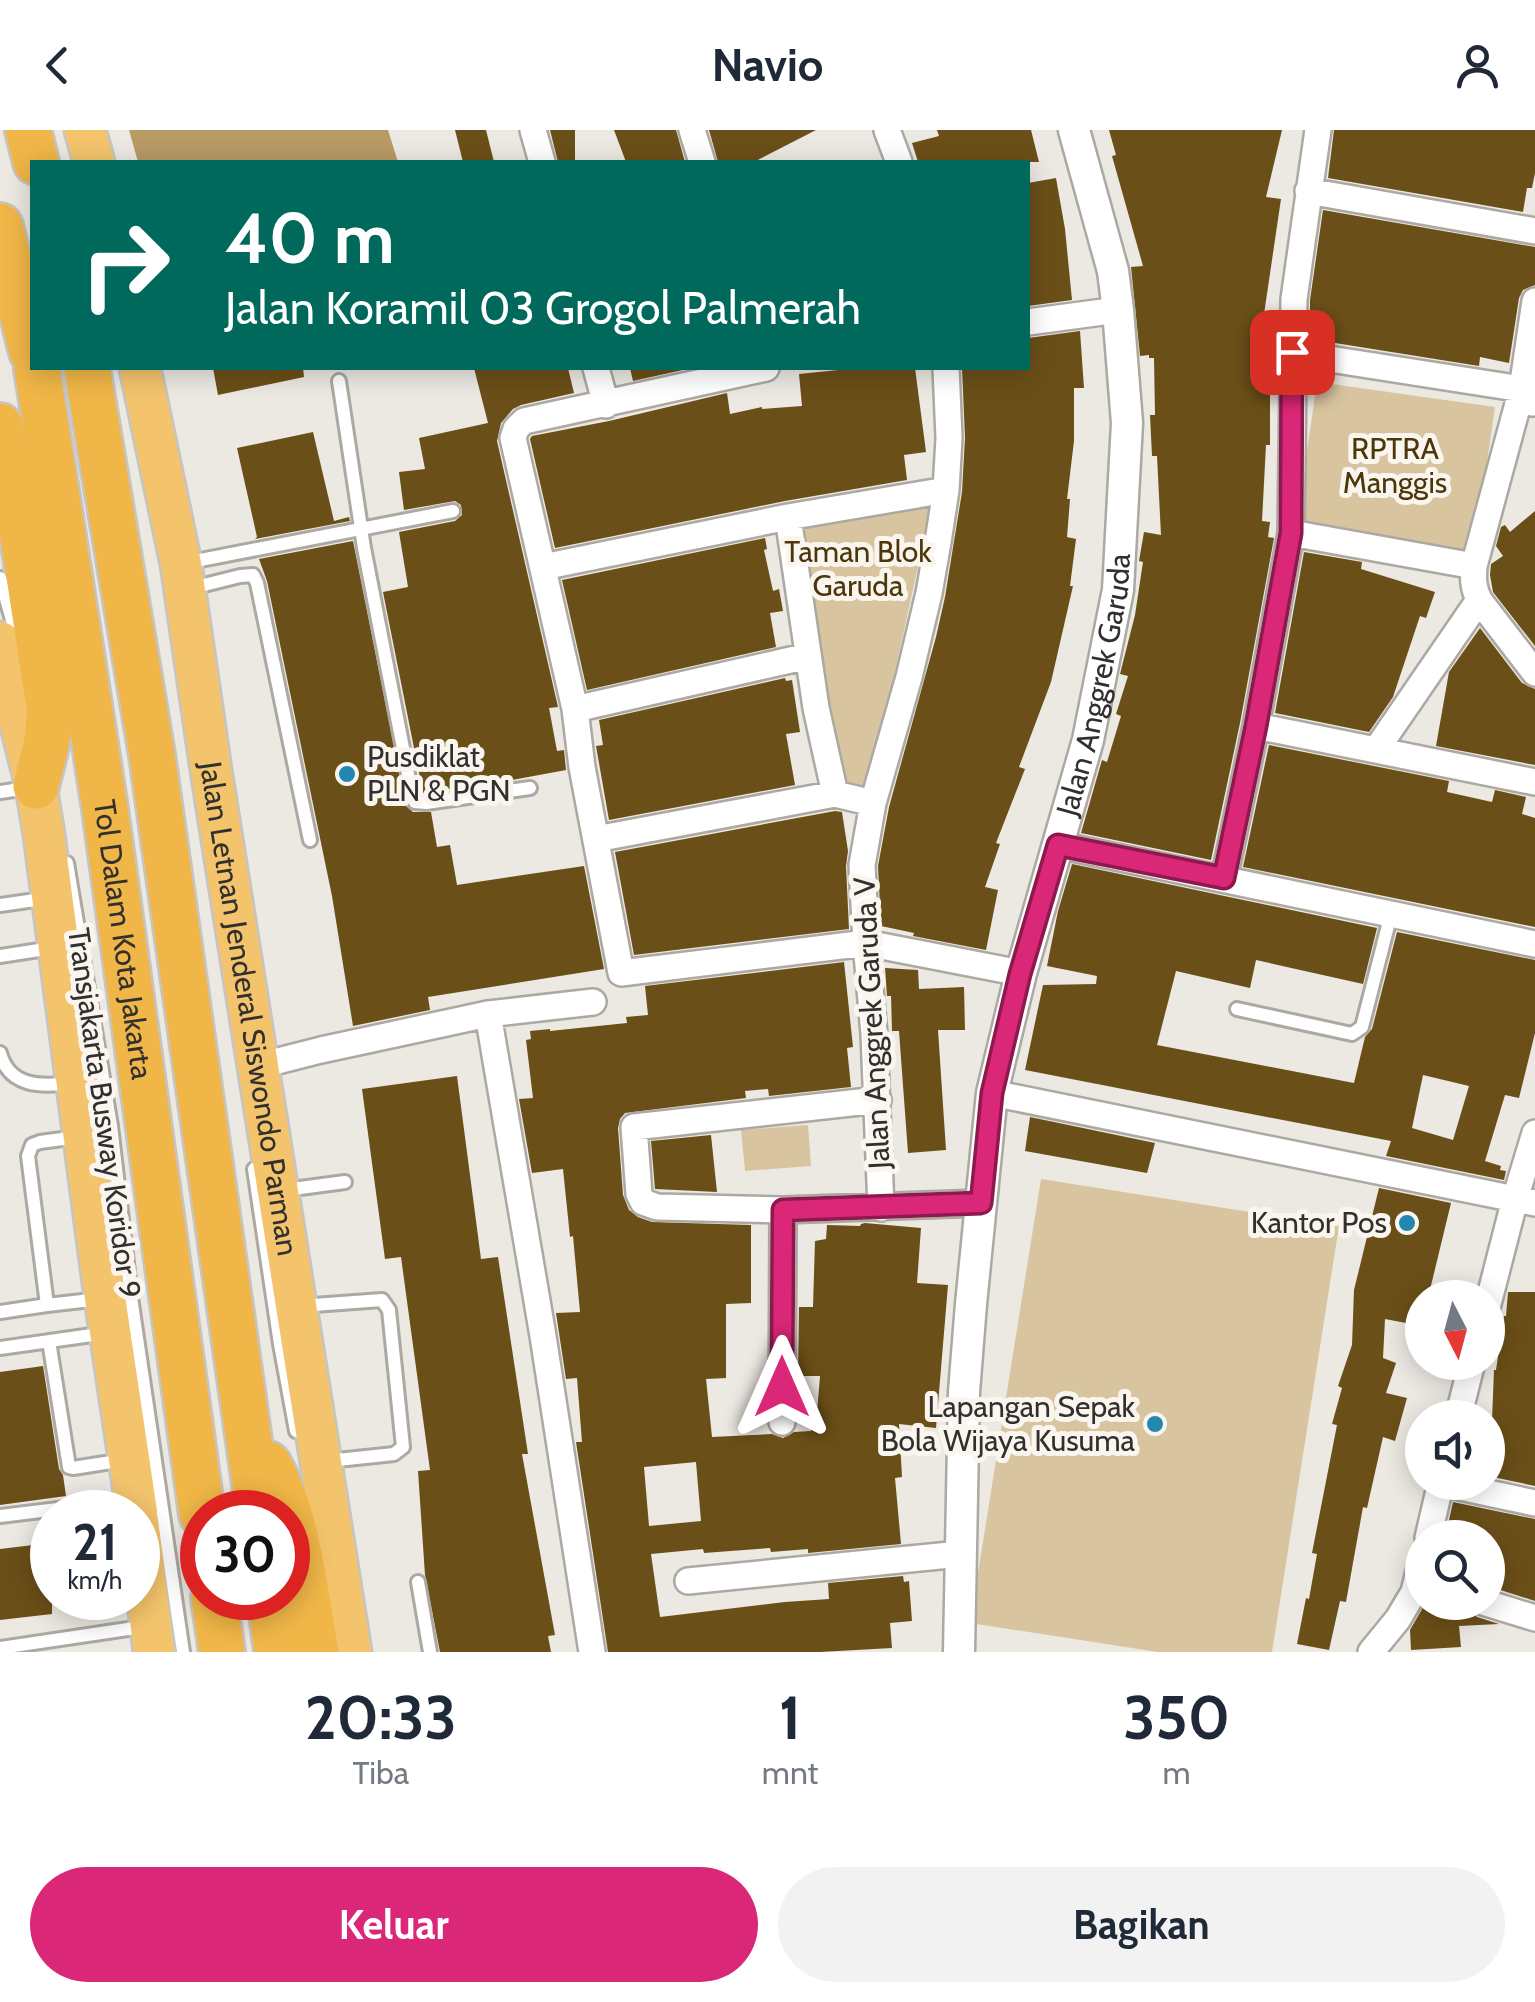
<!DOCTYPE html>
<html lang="id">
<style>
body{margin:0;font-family:Cabin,sans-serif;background:#f2f2f3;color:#1f2937;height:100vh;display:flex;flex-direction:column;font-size:38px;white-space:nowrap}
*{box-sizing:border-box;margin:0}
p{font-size:32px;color:#747a83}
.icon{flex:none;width:55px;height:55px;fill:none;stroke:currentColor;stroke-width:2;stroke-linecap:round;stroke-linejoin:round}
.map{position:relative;height:1522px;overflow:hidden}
.panel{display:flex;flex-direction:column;background:#fff;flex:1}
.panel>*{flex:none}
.guide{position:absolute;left:30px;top:30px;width:1000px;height:210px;border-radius:0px;box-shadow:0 5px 25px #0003;background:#00695c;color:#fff;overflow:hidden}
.needle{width:65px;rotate:174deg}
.fabs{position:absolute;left:1405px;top:1150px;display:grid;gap:20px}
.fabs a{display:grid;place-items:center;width:100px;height:100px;border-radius:50%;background:#fff;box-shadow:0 5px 25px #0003;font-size:50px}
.speed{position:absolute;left:30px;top:1360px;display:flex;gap:20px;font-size:50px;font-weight:700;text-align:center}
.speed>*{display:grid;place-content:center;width:130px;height:130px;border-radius:50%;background:#fff;box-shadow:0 5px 25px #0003;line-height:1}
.speed small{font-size:25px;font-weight:400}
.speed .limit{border:15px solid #d22;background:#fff;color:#111}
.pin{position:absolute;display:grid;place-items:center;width:85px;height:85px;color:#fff;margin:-42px;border-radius:20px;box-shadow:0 5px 15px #0006}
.me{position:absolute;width:110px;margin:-55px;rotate:0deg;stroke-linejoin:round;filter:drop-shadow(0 0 8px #0008)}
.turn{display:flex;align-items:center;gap:35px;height:210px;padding:0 30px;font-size:45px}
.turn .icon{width:130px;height:130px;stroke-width:2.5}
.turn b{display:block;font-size:70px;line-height:85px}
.eta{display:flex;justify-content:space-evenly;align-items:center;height:170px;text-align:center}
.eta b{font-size:60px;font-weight:700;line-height:70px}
.button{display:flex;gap:20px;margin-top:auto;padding:20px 30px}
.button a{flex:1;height:115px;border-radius:60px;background:#db2777;color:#fff;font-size:40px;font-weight:700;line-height:115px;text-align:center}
.button a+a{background:#f2f2f3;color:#1f2937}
header{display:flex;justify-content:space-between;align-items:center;height:130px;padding:0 30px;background:#fff;font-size:45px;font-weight:700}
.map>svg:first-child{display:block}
</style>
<header><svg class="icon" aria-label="back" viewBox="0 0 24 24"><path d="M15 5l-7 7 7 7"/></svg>Navio<svg class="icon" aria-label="person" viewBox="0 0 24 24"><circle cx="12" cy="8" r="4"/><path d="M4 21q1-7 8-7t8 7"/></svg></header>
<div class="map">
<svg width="1535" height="1522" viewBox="0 0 1535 1522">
<rect width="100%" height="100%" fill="#ece8e2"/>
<path fill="#d9c4a0" d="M 1317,252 L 1495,277 L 1474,422 L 1296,397 Z
M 933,368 L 867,669 L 837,660 L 832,584 L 790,393 Z
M 808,995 L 811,1036 L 745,1041 L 741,1000 Z
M 1041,1049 L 1339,1096 L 1272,1522 L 1158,1522 L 970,1493 Z"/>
<path fill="#b89a65" d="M 129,0 L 388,0 L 398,32 L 138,32 Z"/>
<path fill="#6b4f18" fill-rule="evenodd" d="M 455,0 L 486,0 L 494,32 L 463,32 Z
M 550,0 L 575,0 L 575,32 L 558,32 Z
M 614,0 L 676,0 L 685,32 L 626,32 Z
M 709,0 L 816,0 L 754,32 L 718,32 Z
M 937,0 L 1031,0 L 1039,32 L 918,32 L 912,13 L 939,6 Z
M 1109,0 L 1282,0 L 1266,67 L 1281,69 L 1259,218 L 1275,220 L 1277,231 L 1277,256 L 1270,256 L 1270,315 L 1266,315 L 1262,391 L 1270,392 L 1268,407 L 1274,408 L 1240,593 L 1211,730 L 1081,703 L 1102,630 L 1107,632 L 1121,586 L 1116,584 L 1128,546 L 1120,544 L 1135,485 L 1143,432 L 1139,431 L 1144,402 L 1161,405 L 1157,326 L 1152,326 L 1150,285 L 1155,285 L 1154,228 L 1149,228 L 1149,225 L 1140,226 L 1131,137 L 1143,136 L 1112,26 L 1116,25 Z
M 1334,0 L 1535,0 L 1535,43 L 1532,58 L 1527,58 L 1523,82 L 1328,48 Z
M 1056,48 L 1065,99 L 1072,170 L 1028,176 L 1028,53 Z
M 1323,80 L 1535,117 L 1535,155 L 1523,160 L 1519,168 L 1509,233 L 1480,227 L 1479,236 L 1310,209 L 1310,170 Z
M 1080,201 L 1084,258 L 1074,258 L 1074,311 L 1067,369 L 1070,369 L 1067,407 L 1076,409 L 1070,456 L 1073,456 L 1051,552 L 1019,637 L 1025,639 L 996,713 L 1000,714 L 985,757 L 998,760 L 986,820 L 913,806 L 914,803 L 881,796 L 878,736 L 889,677 L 936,507 L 945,467 L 962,362 L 965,308 L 962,238 L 1028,238 L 1028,208 Z
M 213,238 L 303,238 L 304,247 L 218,265 Z
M 474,238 L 568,238 L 574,263 L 521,275 L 513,279 L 501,293 L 497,311 L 558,577 L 549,578 L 557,621 L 564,620 L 566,640 L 506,651 L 423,663 L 383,462 L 408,457 L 399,402 L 455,391 L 462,385 L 461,375 L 455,371 L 404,380 L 399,342 L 425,339 L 419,308 L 488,293 Z
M 630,238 L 692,238 L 633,251 Z
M 858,238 L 915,238 L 926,322 L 904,325 L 907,350 L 785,371 L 555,418 L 530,309 L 532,306 L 609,291 L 727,263 L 730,284 L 762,277 L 762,279 L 802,276 L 799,244 Z
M 313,302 L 334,391 L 349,387 L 350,391 L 255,409 L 257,407 L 237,318 Z
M 1535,381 L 1535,516 L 1493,462 L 1490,445 L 1491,434 L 1503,426 L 1496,416 L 1501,397 L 1505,395 L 1510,402 Z
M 765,408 L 767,419 L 764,420 L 773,461 L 779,459 L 783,481 L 770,483 L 776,517 L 587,560 L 562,450 Z
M 353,411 L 406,676 L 413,682 L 431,682 L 437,717 L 450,715 L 457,755 L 584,736 L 604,839 L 428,867 L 430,880 L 353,896 L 332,766 L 267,451 L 259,429 Z
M 1304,422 L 1362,432 L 1361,439 L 1435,462 L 1426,488 L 1420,486 L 1393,567 L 1369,602 L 1275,583 Z
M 1480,498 L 1522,553 L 1535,559 L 1535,635 L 1436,616 L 1449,542 Z
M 785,548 L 786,551 L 792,550 L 800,602 L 786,604 L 795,655 L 609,690 L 596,616 L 603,615 L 599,590 Z
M 1269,615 L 1449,651 L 1447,662 L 1492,672 L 1495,660 L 1526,667 L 1522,684 L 1535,688 L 1535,797 L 1243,737 Z
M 835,681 L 842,682 L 848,721 L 846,736 L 849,799 L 634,825 L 615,722 Z
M 1072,734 L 1377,798 L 1363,854 L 1256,830 L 1250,858 L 1176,841 L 1157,915 L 1354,953 L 1365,907 L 1372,899 L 1397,802 L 1535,830 L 1535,903 L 1519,968 L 1505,965 L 1485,1031 L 1501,1036 L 1500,1040 L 1506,1041 L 1504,1050 L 1386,1026 L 1391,1011 L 1025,940 L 1043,855 L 1096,854 L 1097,846 L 1047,836 L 1058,781 ZM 1423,945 L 1469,956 L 1453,1010 L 1412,998 Z
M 844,832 L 853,917 L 847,918 L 851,957 L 769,966 L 768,959 L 745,961 L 746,968 L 625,983 L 620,989 L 618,998 L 623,1065 L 629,1080 L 638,1087 L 652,1092 L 751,1095 L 751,1173 L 726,1174 L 726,1248 L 706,1249 L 712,1307 L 772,1304 L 783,1308 L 794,1302 L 811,1301 L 811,1294 L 816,1294 L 820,1246 L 798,1246 L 799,1177 L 813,1177 L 815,1111 L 826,1109 L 827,1095 L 860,1096 L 861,1094 L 865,1093 L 921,1098 L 917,1153 L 948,1155 L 936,1298 L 899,1294 L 902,1347 L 895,1348 L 901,1414 L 808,1423 L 808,1419 L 771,1422 L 770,1418 L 704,1423 L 703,1419 L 651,1424 L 660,1487 L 785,1472 L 829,1469 L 828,1453 L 903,1446 L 904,1452 L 909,1451 L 912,1491 L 890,1493 L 892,1518 L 820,1522 L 608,1522 L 576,1312 L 582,1312 L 577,1248 L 566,1249 L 556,1183 L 580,1182 L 573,1106 L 570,1107 L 563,1039 L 532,1043 L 519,969 L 533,968 L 526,910 L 531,909 L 530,901 L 550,899 L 550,901 L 627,893 L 626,887 L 648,885 L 645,856 ZM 696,1332 L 701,1391 L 649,1396 L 644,1337 Z
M 885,838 L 918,840 L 919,859 L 964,857 L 965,900 L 938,900 L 946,1020 L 908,1023 L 899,901 L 892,901 L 891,866 L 887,866 Z
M 457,946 L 481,1129 L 498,1127 L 528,1324 L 522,1324 L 555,1505 L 548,1506 L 551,1522 L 440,1522 L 425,1445 L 418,1341 L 430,1340 L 401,1127 L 385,1129 L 362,959 Z
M 1030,987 L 1155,1013 L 1147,1043 L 1025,1021 Z
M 711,1005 L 717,1062 L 655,1059 L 651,1011 Z
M 1379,1058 L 1451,1073 L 1428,1168 L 1422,1168 L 1422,1196 L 1385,1189 L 1383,1228 L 1396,1233 L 1386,1263 L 1407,1268 L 1395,1311 L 1383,1307 L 1367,1378 L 1363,1377 L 1346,1472 L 1340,1471 L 1329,1520 L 1297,1514 L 1306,1468 L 1309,1469 L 1317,1424 L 1312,1423 L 1337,1295 L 1332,1294 L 1342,1258 L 1338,1256 L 1352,1215 L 1354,1160 Z
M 1508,1162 L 1535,1162 L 1535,1356 L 1488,1346 L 1488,1315 L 1491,1315 L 1494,1240 L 1496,1240 L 1504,1186 L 1506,1186 Z
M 43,1236 L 59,1339 L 63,1345 L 66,1366 L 0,1375 L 0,1242 Z
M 1453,1372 L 1535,1389 L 1535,1471 L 1488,1456 L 1488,1408 L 1445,1408 Z
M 50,1413 L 52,1440 L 52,1484 L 0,1490 L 0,1419 Z
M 1425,1474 L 1468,1478 L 1477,1487 L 1499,1494 L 1459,1496 L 1461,1517 L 1411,1520 L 1410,1500 Z"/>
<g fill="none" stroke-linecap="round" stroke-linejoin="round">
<defs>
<path id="service" d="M 339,251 L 364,418 L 409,649 L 415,672 L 426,673 L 530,658
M 185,433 L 453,381
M 0,448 L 19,514
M 188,459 L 240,446 L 253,445 L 257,453 L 310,710
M 0,662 L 27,658
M 67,733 L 111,996 L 131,1167 L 183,1522
M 0,775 L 49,768
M 0,826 L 52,818
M 1237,879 L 1352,904 L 1362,897 L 1391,784
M 0,923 C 9,957 41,957 71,953
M 77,1007 L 40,1012 L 32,1015 L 28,1026 L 47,1175 L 100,1169
M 254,1039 L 280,1214 L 296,1301
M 285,1060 L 345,1052
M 300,1176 L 382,1170 L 389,1180 L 403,1317 L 394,1324 L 328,1331
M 0,1182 L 47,1175
M 49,1211 L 69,1337 L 73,1338 L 124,1330
M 0,1218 L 106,1203
M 0,1386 L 131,1370
M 418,1452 L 430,1522
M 0,1518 L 148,1496"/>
<path id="minor" d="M 533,0 L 542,32
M 692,0 L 702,32
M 887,0 L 899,32
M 1308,61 L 1535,101
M 1535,171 L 1522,259 L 1474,436 C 1473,449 1473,457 1479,470 L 1535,543
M 1028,192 L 1118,180
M 1291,223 L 1522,259 L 1532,273
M 596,238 L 606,275
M 766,238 L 524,291 L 516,299 L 513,308 L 575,579 L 582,637 L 621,843 L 866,813 L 1021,843
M 788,387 L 816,578 L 835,664
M 1291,403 L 1474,436
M 543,437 L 788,387 L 946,360
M 575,579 L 808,526
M 1256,596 L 1535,652
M 1376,620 L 1479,470
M 596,709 L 835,664 L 873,673
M 1058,715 L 1535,814
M 1224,749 L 1256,596 L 1291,403 L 1294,169 L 1318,0
M 488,884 L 543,1206 L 592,1522
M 258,936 L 321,920 L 488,884 L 593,872
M 992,963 L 1535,1073
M 878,970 L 634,997 L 639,1064 L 643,1072 L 657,1077 L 783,1080 L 981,1073
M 881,1078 L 874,904 L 866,813 L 862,735 L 873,673 L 909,547 L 929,463 L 938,412 L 946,360 L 949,308 L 946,238
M 1488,1174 L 1515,1069 L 1535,1003
M 1458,1288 L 1472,1232
M 782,1292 L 783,1080
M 1441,1353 L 1535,1373
M 1428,1408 L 1441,1352
M 688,1451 L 960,1424
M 1483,1472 L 1535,1488
M 1371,1522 L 1398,1489 L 1414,1462 L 1422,1429"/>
<g id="tertiary">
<path id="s1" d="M 959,1522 L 964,1262 L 971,1174 L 992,963 L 1021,843 L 1088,610 L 1118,460 L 1127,293 L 1118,180 L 1113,141 L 1074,0"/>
</g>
<g id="trunk">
<path d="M 85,0 L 94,32"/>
<path id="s2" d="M 140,238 L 181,434 L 211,640 L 351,1522"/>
<path d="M 0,512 L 36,656 L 44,705 L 105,1168 L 137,1382"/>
<path d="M 138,1391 L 154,1522"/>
</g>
<g id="motorway">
<path d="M 28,0 L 36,32"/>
<path d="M 0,96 L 32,221"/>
<path id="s3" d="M 37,238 L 105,679 L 202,1384"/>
<path d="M 87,238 L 152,625 L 259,1382"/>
<path d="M 0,296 L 20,388 L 50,582 L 47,611 L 36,656"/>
<path d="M 268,1334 C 298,1384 305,1464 316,1522"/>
<path d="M 214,1468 L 222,1522"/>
<path d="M 270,1468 L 277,1522"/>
</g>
</defs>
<use href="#service" stroke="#aca8a2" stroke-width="18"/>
<use href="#minor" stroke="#aca8a2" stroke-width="30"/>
<use href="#tertiary" stroke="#aca8a2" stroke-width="35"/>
<use href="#trunk" stroke="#c6c5c4" stroke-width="45"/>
<use href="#motorway" stroke="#c6c5c4" stroke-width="50"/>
<use href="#service" stroke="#fff" stroke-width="12"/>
<use href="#minor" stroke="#fff" stroke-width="25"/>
<use href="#tertiary" stroke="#fff" stroke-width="30"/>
<use href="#trunk" stroke="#f3c46c" stroke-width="40"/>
<use href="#motorway" stroke="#f0b647" stroke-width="45"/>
</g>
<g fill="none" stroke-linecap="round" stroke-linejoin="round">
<defs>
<path id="route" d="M 782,1257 L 783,1080 L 981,1073 L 992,963 L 1020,844 L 1058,715 L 1224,748 L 1256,596 L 1291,403 L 1292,222"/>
</defs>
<use href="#route" stroke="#8e194d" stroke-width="25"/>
<use href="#route" stroke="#db2777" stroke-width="18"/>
</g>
<g fill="#2288b1" stroke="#faf6ef" stroke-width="4">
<circle cx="347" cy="644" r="10"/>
<circle cx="1407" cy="1093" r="10"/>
<circle cx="1155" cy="1294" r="10"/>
</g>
<g text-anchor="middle" stroke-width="10" stroke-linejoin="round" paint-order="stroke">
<g font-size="30" fill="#4c370a" stroke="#faf6ef">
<text x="1395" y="329">RPTRA<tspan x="1395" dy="34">Manggis</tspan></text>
<text x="858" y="432">Taman Blok<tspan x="858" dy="34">Garuda</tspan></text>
</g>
<g font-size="30" fill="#32302e" stroke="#faf6ef">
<text dy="10" stroke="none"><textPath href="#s1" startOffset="982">Jalan Anggrek Garuda</textPath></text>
<text dy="10" stroke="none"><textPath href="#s3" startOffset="578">Tol Dalam Kota Jakarta</textPath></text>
<text dy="10" stroke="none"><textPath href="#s2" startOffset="650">Jalan Letnan Jenderal Siswondo Parman</textPath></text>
<text transform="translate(872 893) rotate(-93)" y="10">Jalan Anggrek Garuda V</text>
<text transform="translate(104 983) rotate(82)" y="10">Transjakarta Busway Koridor 9</text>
</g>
<g font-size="30" fill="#32302e" stroke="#faf6ef" text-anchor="end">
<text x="367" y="637" text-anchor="start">Pusdiklat<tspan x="367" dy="34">PLN &amp; PGN</tspan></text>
<text x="1387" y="1103">Kantor Pos</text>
<text x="1135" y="1287">Lapangan Sepak<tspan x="1135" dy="34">Bola Wijaya Kusuma</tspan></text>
</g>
</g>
</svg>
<div class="fabs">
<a><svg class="needle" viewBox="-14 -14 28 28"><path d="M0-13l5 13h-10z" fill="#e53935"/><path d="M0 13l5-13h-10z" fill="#747a83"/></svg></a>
<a><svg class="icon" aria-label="sound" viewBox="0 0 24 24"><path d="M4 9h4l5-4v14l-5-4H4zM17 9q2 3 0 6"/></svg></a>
<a><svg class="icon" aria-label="search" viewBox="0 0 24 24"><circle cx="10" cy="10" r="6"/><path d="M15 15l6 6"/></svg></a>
</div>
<div class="speed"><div>21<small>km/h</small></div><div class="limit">30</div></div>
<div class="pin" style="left:1292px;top:222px;background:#d93025"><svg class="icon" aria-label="arrive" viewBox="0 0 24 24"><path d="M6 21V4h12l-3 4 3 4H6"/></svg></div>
<svg class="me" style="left:782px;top:1257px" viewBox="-20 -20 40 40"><path d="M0-17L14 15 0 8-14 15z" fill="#db2777" stroke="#fff" stroke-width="4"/></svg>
<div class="guide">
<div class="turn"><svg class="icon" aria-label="right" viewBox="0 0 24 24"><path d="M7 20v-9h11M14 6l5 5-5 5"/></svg><div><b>40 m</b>Jalan Koramil 03 Grogol Palmerah</div></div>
</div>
</div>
<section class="panel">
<div class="eta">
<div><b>20:33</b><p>Tiba</p></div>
<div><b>1</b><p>mnt</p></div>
<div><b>350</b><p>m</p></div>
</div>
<div class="button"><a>Keluar</a><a>Bagikan</a></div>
</section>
